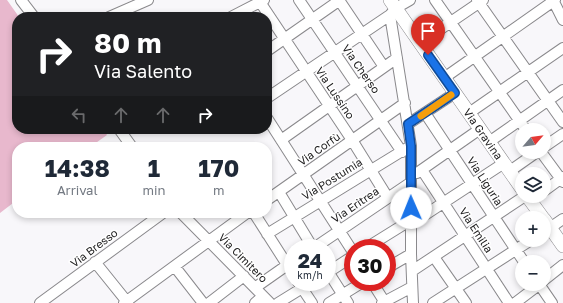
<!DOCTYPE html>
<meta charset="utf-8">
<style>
body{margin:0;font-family:"Golos Text",sans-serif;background:#f2f2f3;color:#1f2937;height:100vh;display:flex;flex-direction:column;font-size:15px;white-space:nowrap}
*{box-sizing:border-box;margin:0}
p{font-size:13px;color:#747a83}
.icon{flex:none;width:22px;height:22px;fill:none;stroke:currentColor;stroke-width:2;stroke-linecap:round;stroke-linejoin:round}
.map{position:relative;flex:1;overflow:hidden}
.sheet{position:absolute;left:12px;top:142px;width:260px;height:76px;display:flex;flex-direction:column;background:#fff;border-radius:16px;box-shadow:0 2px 6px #0003}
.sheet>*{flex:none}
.hud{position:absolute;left:12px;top:12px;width:260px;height:122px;border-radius:16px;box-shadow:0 2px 6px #0003;background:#202124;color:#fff;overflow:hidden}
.needle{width:26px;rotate:62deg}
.tools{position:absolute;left:515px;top:123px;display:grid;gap:8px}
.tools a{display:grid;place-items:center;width:36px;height:36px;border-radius:50%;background:#fff;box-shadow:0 2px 6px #0003;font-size:20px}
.speed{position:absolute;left:284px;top:239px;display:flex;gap:8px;font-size:20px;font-weight:700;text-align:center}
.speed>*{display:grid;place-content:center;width:52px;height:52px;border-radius:50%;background:#fff;box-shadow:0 2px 6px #0003;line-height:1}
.speed small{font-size:10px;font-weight:400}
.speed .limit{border:6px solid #d22;background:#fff;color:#111}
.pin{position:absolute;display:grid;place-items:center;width:34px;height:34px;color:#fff;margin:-41px -17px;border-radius:50% 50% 50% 0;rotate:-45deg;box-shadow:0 0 4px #0007}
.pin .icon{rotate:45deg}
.me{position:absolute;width:44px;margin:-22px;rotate:359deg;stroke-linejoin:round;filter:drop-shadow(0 0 3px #0008)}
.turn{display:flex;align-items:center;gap:14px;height:84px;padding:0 16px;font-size:18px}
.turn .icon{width:52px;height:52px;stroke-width:2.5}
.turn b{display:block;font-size:28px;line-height:34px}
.lanes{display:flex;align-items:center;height:38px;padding:0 16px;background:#0003;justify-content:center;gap:20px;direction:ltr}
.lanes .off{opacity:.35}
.eta{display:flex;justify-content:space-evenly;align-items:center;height:68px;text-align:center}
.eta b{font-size:24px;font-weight:700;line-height:28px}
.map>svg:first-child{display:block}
</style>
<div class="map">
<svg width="563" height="303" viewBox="0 0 563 303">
<rect width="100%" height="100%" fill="#f8f7fa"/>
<path fill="#e8b8cd" d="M 0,0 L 7,0 L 19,17 L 17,17 L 17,129 L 103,129 L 107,135 L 90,147 L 17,147 L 17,200 L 0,213 Z"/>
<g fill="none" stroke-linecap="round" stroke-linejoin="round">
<defs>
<path id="minor" d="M 21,0 L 34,17
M 299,0 L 402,152
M 339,0 L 384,67
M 410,0 L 396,8 L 390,15 L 411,146 L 411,254 L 413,303
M 435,0 L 526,130
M 477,0 L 563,122
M 553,0 L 563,20
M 260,2 L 352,140 L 388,198
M 109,17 L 148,0
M 231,17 L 264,0
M 420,43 L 483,0
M 267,51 L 340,0
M 444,78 L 555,0
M 267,98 L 390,15
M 425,113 L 524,262
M 469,113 L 563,48
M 267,118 L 353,252
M 408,124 L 455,93
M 119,129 L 132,147
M 281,140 L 397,58
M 489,142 L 563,90
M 544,147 L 563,134
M 541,152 L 563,182
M 422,170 L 509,303
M 510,171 L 537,152
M 417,173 L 480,129
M 544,191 L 563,177
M 279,192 L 313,248
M 267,200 L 405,103
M 181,213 L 270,303
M 254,213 L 293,274
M 411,224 L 504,163
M 544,232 L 563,219
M 267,234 L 407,148
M 314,248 L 410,183
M 366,248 L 411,220
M 434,257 L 466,303
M 95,262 L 128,303
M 175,267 L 203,303
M 387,268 L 411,254
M 327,270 L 348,303
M 412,271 L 525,196
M 327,273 L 353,256
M 544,280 L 563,265
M 298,282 L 312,303
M 372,282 L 384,301
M 539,284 L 552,303
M 256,287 L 293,261
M 40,303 L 163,213
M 124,303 L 247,213
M 209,303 L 244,276
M 255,303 L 263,296
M 278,303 L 312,282
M 329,303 L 363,282
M 382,303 L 412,287
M 433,303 L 531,240
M 515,303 L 540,284"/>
<path id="major" d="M 390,0 L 522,189
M 527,196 L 543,218
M 544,219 L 563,246"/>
</defs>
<use href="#minor" stroke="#8a898c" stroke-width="12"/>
<use href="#major" stroke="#8a898c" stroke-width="14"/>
<use href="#minor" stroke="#fff" stroke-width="10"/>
<use href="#major" stroke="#fff" stroke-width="13"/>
</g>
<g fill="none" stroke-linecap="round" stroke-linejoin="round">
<defs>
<path id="route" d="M 411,208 L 411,146 L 408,124 L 455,93 L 428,55"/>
</defs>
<use href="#route" stroke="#114b97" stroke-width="10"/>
<use href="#route" stroke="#1a73e8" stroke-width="7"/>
<path stroke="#f59e0b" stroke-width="7" d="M 421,116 L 451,95"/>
</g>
<g text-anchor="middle" stroke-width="3" stroke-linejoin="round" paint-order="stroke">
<g font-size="11" fill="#212021" stroke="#fff">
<text transform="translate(361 69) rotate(55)" y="4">Via Cherso</text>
<text transform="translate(335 93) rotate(56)" y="4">Via Lussino</text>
<text transform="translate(483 134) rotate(55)" y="4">Via Gravina</text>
<text transform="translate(319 149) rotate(-35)" y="4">Via Corfù</text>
<text transform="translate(332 179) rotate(-32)" y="4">Via Postumia</text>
<text transform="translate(485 181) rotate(57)" y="4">Via Liguria</text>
<text transform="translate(355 205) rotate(-34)" y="4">Via Eritrea</text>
<text transform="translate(476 230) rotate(57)" y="4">Via Emilia</text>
<text transform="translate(94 248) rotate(-37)" y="4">Via Bresso</text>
<text transform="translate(243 258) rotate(45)" y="4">Via Cimitero</text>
</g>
</g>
</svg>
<div class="tools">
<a><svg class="needle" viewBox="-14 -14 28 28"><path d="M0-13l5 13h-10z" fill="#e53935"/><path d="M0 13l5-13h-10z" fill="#747a83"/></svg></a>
<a><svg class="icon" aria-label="layers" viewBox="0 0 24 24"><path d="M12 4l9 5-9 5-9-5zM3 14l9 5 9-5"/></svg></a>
<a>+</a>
<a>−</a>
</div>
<div class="speed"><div>24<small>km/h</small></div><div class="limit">30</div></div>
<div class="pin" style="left:428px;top:55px;background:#d93025"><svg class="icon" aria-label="arrive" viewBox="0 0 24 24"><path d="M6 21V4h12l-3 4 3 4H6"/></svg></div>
<svg class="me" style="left:411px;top:208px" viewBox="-20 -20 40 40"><circle r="19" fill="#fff"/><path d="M0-13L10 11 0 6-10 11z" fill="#1a73e8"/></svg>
<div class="hud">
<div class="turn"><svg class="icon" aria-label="right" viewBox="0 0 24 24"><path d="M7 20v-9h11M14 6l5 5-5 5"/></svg><div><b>80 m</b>Via Salento</div></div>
<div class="lanes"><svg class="icon off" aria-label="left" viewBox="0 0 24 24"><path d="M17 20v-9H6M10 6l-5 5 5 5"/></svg><svg class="icon off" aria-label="ahead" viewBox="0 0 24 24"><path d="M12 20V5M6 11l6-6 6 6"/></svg><svg class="icon off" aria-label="ahead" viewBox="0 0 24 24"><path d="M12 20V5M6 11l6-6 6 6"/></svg><svg class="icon" aria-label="right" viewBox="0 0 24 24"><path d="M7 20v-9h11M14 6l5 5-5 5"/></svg></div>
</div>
<section class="sheet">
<div class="eta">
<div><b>14:38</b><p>Arrival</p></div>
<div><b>1</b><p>min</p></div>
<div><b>170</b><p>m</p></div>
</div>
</section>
</div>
